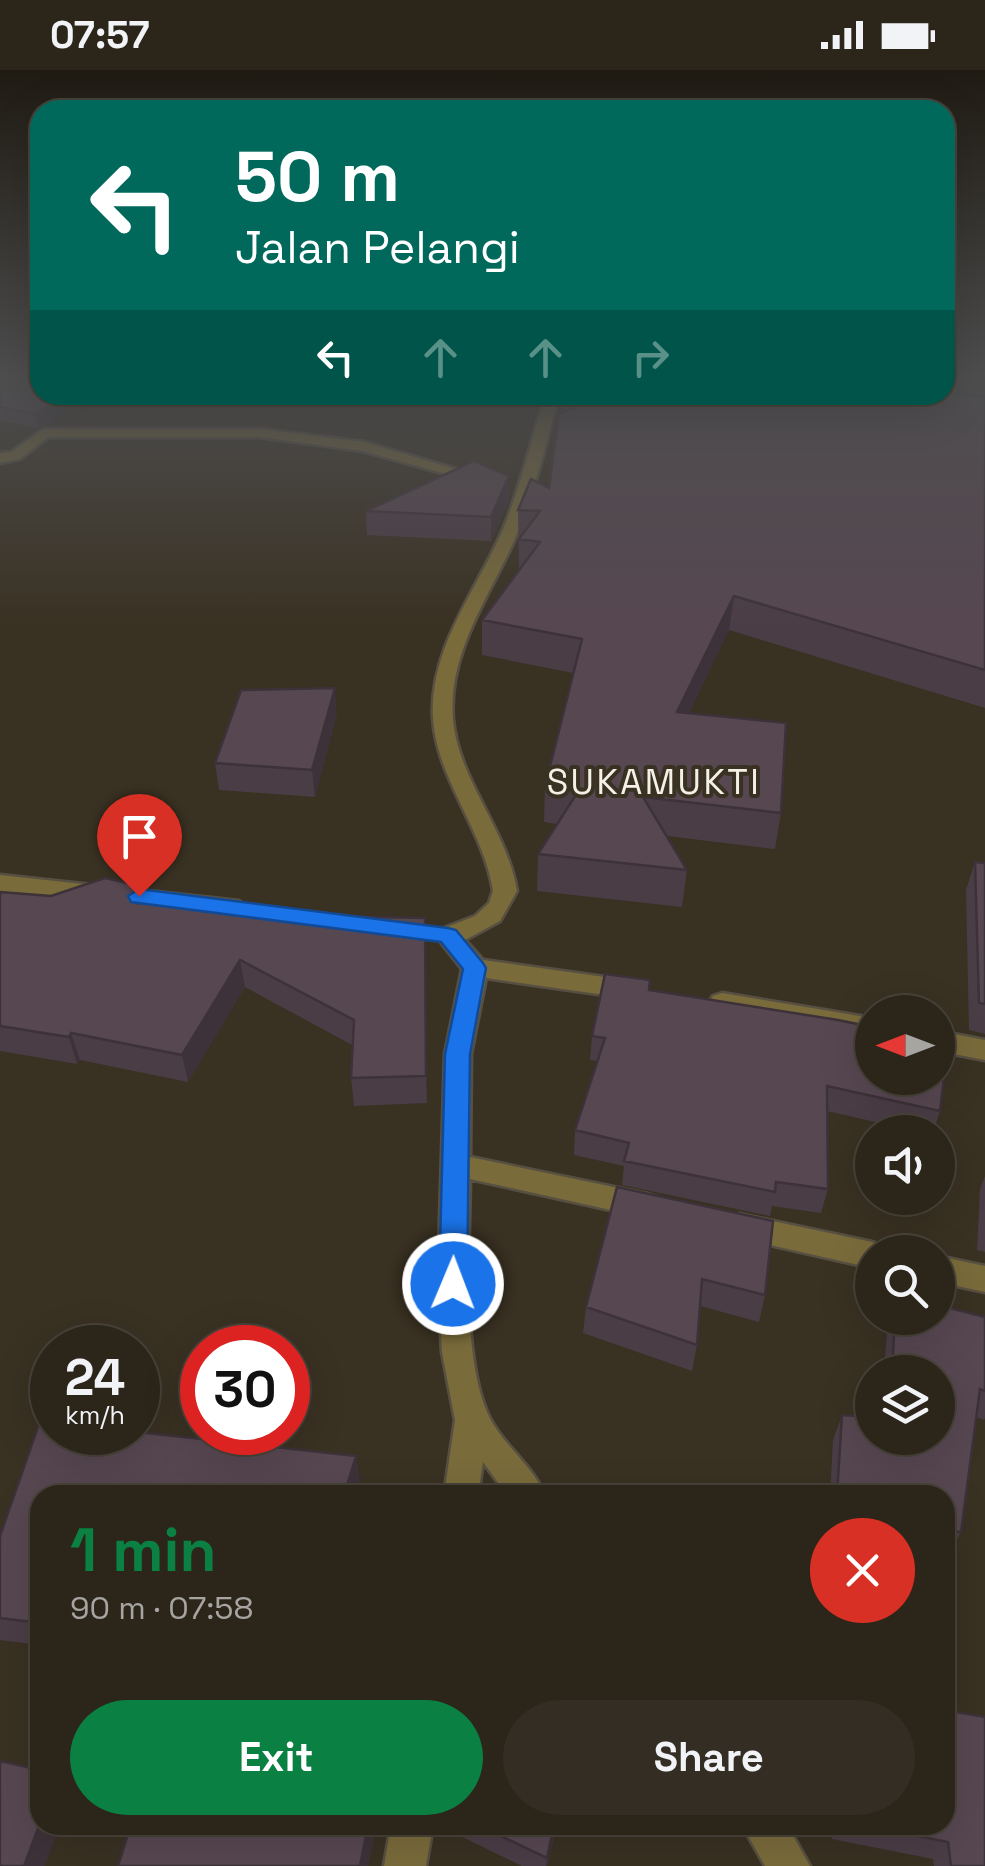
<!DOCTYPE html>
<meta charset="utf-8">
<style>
body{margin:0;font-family:"Space Grotesk",sans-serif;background:#332d23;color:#f1f3f6;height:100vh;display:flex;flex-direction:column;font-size:38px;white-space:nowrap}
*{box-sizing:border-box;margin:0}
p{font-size:32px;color:#a6a5a2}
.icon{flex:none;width:55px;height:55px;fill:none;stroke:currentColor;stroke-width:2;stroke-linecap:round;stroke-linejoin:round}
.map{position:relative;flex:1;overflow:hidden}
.side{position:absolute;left:30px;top:1415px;width:925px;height:350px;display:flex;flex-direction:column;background:#2b251a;border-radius:30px;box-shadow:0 10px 40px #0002,0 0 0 2px #474239}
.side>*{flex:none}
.top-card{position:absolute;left:30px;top:30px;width:925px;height:305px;border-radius:30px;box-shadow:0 10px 40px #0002,0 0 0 2px #474239;background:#00695c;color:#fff;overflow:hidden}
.needle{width:65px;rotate:270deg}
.fabs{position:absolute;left:855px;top:925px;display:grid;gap:20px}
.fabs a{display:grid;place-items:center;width:100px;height:100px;border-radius:50%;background:#2b251a;box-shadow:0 10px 40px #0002,0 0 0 2px #474239;font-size:50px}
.speed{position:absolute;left:30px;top:1255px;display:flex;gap:20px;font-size:50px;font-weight:700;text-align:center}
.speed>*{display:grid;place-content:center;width:130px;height:130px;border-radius:50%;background:#2b251a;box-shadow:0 10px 40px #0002,0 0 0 2px #474239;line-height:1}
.speed small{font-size:25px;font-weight:400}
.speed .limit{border:15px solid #d22;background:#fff;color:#111}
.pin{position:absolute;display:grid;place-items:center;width:85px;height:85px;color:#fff;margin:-102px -42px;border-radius:50% 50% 50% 0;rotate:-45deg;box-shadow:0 0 10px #0007}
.pin .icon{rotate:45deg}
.me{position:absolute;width:110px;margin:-55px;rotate:1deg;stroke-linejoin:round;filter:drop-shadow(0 0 8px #0008)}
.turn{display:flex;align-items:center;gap:35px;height:210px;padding:0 40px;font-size:45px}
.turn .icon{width:130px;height:130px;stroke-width:2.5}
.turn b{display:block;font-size:70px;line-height:85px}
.lanes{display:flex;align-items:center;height:95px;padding:0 40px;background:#0003;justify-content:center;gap:50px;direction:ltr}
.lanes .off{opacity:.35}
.round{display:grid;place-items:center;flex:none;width:105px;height:105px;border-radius:52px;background:#332d23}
.head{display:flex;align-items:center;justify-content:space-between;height:170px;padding:0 40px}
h1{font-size:60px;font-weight:800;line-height:75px;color:#0b8043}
.cta{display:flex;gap:20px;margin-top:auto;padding:20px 40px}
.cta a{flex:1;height:115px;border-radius:60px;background:#0b8043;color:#fff;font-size:40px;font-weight:800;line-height:115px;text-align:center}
.cta a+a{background:#332d23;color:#f1f3f6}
.status{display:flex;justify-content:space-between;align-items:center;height:70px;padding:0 50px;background:#2b251a;direction:ltr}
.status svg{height:28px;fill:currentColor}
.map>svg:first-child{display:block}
</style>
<div class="status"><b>07:57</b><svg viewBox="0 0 49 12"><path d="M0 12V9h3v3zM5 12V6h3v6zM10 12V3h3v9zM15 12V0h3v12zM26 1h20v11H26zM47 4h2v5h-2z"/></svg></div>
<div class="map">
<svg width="985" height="1796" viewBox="0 0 985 1796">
<rect width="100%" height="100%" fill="#393122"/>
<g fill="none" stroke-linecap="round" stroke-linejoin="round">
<defs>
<path id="minor" d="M 545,325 L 559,325 C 547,369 537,414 520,457 C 495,520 447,578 453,650 C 459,711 507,760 517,821 L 500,851 L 465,870 L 483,890 L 633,911 L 642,914 L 646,920 L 642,926 L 633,929 L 486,908 L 471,984 L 470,1087 L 647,1124 L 657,1127 L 662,1136 L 657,1145 L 647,1148 L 470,1109 C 469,1174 462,1283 487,1342 C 500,1373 532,1394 545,1425 L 507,1425 L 483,1392 L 478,1425 L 444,1425 L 455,1350 L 442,1282 L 438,1214 L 445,984 L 462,899 L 436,866 L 439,860 L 475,846 L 489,833 L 493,821 C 484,760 437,710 433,648 C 429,577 478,519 504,457 C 521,414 532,369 545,325 Z
M 44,359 L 260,359 L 364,372 L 493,410 L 485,415 L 363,381 L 260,367 L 48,367 L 20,389 L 0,393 L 0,383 L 11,382 Z
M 0,805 L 239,831 L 251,839 L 239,847 L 0,821 Z
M 722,923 L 872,948 L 872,966 L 713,938 L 709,932 L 713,926 Z
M 938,961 L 985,970 L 985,990 L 938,981 Z
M 739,1144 L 872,1172 L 883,1176 L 886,1182 L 872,1182 L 872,1198 L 739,1168 L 728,1165 L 724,1156 L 728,1147 Z
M 938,1186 L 985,1196 L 985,1222 L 938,1212 Z
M 391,1755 L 433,1755 L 426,1796 L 384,1796 Z
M 742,1755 L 787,1755 L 810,1796 L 765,1796 Z"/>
</defs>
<use href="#minor" stroke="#575042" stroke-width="5"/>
<use href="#minor" fill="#7a6b3b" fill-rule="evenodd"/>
</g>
<path fill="#4b3d46" d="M 0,307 L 40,325 L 97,325 L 38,358 L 0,350 Z
M 945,307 L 985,307 L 985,638 L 729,560 L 689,643 L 781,743 L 775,779 L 667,766 L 687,800 L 682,837 L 537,821 L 538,784 L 557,754 L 544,752 L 545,716 L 573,603 L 482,585 L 482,550 L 519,500 L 518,440 L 549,418 L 561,344 L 562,325 L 945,325 Z
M 478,325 L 523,325 L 504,334 Z
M 509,430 L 491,471 L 367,465 L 366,441 Z
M 337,644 L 315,727 L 219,720 L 215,693 Z
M 975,792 L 985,793 L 985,964 L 969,960 L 966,820 Z
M 146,817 L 150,834 L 328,846 L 425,848 L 427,1033 L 354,1036 L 351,1008 L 352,975 L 245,917 L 188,1012 L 80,990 L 77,994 L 0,981 L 0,822 L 51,826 Z
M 649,920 L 940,1041 L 933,1062 L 919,1062 L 827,1041 L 828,1119 L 821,1143 L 772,1136 L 770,1146 L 622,1115 L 624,1096 L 574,1085 L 575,1060 L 598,991 L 590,990 L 592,966 Z
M 985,1106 L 985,1182 L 977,1180 L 980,1119 Z
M 617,1117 L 765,1225 L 759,1252 L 700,1236 L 697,1275 L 692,1301 L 583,1263 L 586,1237 Z
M 985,1247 L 985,1348 L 984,1350 L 976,1347 L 961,1462 L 948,1486 L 945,1485 L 945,1425 L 830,1425 L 833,1370 L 842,1345 L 872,1368 L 938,1302 L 884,1302 L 888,1248 Z
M 40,1351 L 52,1352 L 52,1362 L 138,1362 L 356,1386 L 360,1413 L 356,1425 L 40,1425 L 40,1575 L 0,1570 L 0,1466 Z
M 131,1755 L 380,1755 L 378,1767 L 374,1766 L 368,1796 L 118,1796 Z
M 438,1755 L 557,1755 L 547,1796 L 522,1796 Z
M 832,1755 L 945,1755 L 985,1796 L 934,1796 L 933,1789 L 832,1769 Z"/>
<path fill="#3d3239" d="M 70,325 L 97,325 L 38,358 L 35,344 Z
M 505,325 L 523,325 L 504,334 Z
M 509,406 L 509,430 L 491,471 L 491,447 Z
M 734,526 L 729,560 L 673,677 L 677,642 Z
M 335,618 L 337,644 L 315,727 L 312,700 Z
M 146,817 L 152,844 L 138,833 Z
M 425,848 L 426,875 L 427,1033 L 426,1006 Z
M 240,890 L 245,917 L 188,1012 L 182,985 Z
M 71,963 L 80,990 L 77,994 L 69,967 Z
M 356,1386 L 360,1413 L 356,1425 L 344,1425 Z
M 40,1755 L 60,1755 L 45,1796 L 24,1796 Z
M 368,1755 L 372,1755 L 374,1766 L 368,1796 L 360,1796 Z
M 554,1755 L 557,1755 L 547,1796 L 546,1796 Z"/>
<path fill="#574751" stroke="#3d3239" stroke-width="2.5" d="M 0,307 L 40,307 L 40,325 L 70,325 L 35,344 L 0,337 Z
M 956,307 L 985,307 L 985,313 Z
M 945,319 L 985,328 L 985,600 L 734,526 L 677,642 L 786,653 L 781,743 L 643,727 L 687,800 L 538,784 L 579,720 L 545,716 L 582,569 L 482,550 L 540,472 L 519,469 L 540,441 L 518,440 L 531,409 L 549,418 L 559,344 L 587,332 L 567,325 L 945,325 Z
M 474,391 L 509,406 L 491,447 L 366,441 Z
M 335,618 L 312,700 L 215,693 L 241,620 Z
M 975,792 L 985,793 L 985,934 L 979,933 Z
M 105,808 L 146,817 L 138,833 L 283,837 L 328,846 L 425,848 L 426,1006 L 351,1008 L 354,950 L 240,890 L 182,985 L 71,963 L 69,967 L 0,956 L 0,822 L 51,826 Z
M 605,904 L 650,910 L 649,920 L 838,950 L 872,957 L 872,1008 L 938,1008 L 938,971 L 948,973 L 940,1041 L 827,1016 L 828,1119 L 776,1112 L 775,1122 L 624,1091 L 629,1073 L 575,1060 L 605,968 L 592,966 Z
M 617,1117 L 773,1151 L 765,1225 L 702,1209 L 697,1275 L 586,1237 Z
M 938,1235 L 985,1247 L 985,1321 L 980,1319 L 961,1462 L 945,1460 L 945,1425 L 837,1425 L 842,1345 L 872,1347 L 872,1368 L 938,1368 L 938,1302 L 892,1302 L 895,1248 L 938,1248 Z
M 40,1351 L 52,1352 L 52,1362 L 138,1362 L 356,1386 L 344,1425 L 40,1425 L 40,1553 L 0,1548 L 0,1466 Z
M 945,1640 L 985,1647 L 985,1796 L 951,1796 L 948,1772 L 863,1755 L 945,1755 Z
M 0,1691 L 40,1700 L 40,1753 L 24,1796 L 0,1796 Z
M 131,1755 L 368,1755 L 360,1796 L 118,1796 Z
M 478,1755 L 554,1755 L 547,1788 Z"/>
<linearGradient id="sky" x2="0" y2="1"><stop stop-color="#1f1b13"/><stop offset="0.55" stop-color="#4e4e4f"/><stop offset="1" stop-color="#4e4e4f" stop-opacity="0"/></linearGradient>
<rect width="985" height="559" fill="url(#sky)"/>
<path fill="#1a73e8" stroke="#114b97" stroke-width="2.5" d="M 139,819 L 448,858 L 456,860 L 483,893 L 486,898 L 470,984 L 467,1214 L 463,1223 L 453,1226 L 443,1223 L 439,1214 L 445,984 L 463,899 L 441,872 L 131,832 L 128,826 Z"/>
<g text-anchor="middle" stroke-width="8" stroke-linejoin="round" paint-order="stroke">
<g font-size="35" letter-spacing="2.5" fill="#f5f0e7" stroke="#393122">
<text x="654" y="724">SUKAMUKTI</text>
</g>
</g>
</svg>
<div class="fabs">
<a><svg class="needle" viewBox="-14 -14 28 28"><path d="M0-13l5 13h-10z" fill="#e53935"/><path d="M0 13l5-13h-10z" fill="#a6a5a2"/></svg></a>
<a><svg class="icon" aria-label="sound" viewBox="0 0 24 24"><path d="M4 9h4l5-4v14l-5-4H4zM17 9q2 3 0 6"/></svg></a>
<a><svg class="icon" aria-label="search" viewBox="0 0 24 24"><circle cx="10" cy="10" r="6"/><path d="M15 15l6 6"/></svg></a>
<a><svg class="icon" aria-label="layers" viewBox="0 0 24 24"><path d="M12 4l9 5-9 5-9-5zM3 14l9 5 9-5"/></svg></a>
</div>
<div class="speed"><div>24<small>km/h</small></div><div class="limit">30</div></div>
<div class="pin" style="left:139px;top:826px;background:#d93025"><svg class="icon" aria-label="arrive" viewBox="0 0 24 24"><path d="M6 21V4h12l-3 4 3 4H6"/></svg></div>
<svg class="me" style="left:453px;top:1214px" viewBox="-20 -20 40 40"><circle r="17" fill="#1a73e8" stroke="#fff" stroke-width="3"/><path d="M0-11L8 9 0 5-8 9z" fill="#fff"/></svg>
<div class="top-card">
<div class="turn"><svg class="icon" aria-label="left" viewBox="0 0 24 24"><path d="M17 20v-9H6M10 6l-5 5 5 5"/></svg><div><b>50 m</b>Jalan Pelangi</div></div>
<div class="lanes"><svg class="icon" aria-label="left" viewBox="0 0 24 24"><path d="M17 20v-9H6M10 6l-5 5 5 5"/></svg><svg class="icon off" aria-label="ahead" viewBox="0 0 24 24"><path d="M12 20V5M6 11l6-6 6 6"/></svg><svg class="icon off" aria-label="ahead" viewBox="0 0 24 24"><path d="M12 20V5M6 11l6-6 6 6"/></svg><svg class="icon off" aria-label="right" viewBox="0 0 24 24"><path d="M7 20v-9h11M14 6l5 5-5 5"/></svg></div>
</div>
<section class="side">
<div class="head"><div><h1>1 min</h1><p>90 m · 07:58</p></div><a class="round" style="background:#d93025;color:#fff"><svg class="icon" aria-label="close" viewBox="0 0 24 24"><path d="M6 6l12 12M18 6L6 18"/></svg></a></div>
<div class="cta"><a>Exit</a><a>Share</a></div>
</section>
</div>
